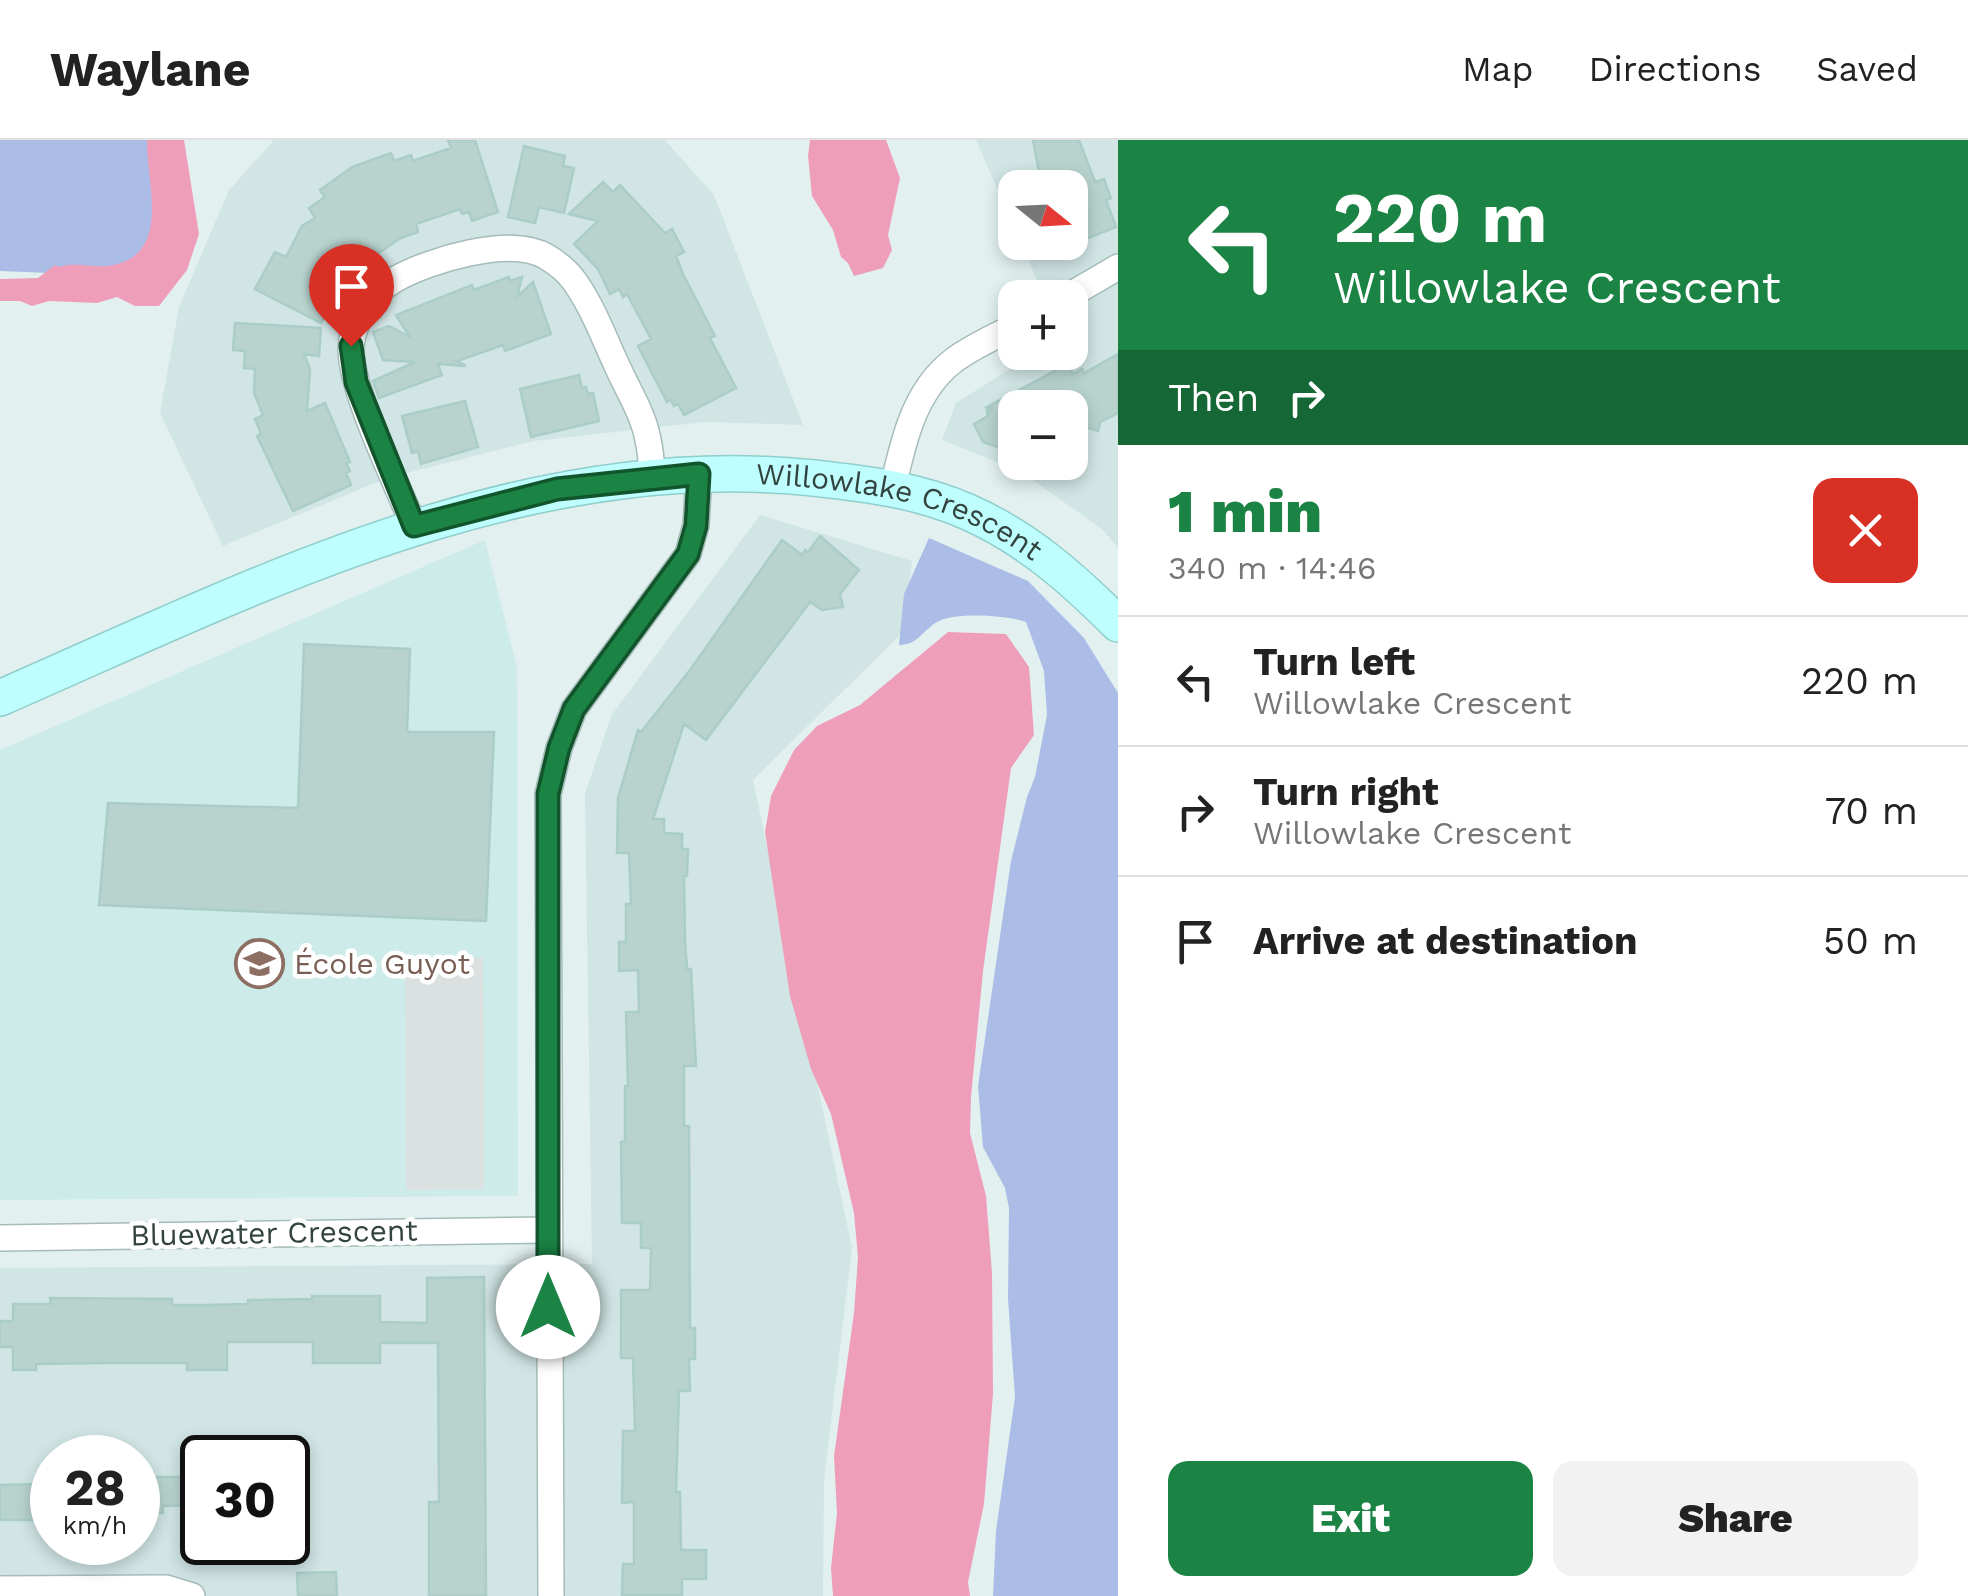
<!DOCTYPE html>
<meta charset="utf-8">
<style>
body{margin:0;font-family:"Work Sans",sans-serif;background:#f2f2f2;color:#222;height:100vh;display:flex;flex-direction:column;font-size:38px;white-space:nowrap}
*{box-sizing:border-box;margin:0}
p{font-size:32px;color:#767676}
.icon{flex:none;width:55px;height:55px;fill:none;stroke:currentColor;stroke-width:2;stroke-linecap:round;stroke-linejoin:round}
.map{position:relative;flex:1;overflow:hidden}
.panel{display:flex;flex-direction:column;background:#fff;width:850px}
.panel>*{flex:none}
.top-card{background:#1b8343;color:#fff;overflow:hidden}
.needle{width:65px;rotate:108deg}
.controls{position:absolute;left:998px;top:30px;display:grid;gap:20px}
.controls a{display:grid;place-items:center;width:90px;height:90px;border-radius:20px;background:#fff;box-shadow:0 5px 15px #0003;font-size:50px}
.speed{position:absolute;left:30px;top:1295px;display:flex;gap:20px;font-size:50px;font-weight:700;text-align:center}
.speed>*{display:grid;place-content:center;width:130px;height:130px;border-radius:50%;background:#fff;box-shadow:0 5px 15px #0003;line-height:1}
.speed small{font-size:25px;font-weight:400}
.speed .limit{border:5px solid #111;border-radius:15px;background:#fff;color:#111}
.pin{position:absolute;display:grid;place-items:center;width:85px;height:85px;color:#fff;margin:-102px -42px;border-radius:50% 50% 50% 0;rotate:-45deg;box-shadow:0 0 10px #0007}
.pin .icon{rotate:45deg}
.me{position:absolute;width:110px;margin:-55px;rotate:0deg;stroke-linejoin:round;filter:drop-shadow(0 0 8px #0008)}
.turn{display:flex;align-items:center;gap:35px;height:210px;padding:0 50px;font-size:45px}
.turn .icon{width:130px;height:130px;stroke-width:2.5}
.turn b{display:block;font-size:70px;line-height:85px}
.then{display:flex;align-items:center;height:95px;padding:0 50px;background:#0003;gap:20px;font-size:38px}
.round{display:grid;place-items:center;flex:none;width:105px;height:105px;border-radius:20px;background:#f2f2f2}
.summary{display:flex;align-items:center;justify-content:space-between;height:170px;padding:0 50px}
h1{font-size:60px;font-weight:800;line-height:75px;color:#1b8343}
.cta{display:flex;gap:20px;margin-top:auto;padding:20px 50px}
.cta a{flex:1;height:115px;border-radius:20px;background:#1b8343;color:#fff;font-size:40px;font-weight:800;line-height:115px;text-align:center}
.cta a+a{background:#f2f2f2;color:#222}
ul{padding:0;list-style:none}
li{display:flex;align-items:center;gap:30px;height:130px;padding:0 50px;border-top:2px solid #e0e0e0}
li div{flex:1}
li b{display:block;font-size:38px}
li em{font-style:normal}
header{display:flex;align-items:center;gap:60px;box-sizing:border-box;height:140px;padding:0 50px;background:#fff;border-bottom:2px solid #e0e0e0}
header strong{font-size:48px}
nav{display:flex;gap:55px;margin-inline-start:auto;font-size:35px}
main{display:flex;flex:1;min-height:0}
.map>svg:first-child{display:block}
</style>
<header>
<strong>Waylane</strong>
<nav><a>Map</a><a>Directions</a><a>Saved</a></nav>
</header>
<main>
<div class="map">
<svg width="1118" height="1456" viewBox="0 0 1118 1456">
<rect width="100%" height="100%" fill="#e2f1f0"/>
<path fill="#d0e5e4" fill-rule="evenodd" d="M 274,0 L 665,0 L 714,55 L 803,285 L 705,282 L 534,301 L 387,338 L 223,406 L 160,273 L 179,167 L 229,50 Z
M 976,0 L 1118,0 L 1118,408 L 1103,390 L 1020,331 L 942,300 L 956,263 L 1035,213 L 1070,212 L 1070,158 L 1044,157 L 1021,103 L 1070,102 L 1070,48 L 1015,48 L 1015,90 ZM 1015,268 L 1070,268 L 1070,322 L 1015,322 Z
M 760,375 L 912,421 L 903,492 L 753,640 L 852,1108 L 824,1340 L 823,1456 L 0,1456 L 0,1128 L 592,1124 L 585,654 L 611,576 ZM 52,1318 L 138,1318 L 138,1402 L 52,1402 ZM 202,1318 L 288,1318 L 288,1402 L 202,1402 Z"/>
<path fill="#ccebe9" d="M 485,400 L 517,527 L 518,1056 L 0,1060 L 0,610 Z"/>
<path fill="#abbde6" d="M 0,0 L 169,0 L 156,122 L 49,133 L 0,131 Z
M 929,398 L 1028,441 L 1084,498 L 1118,553 L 1118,1456 L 993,1456 L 996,1391 L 1015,1257 L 1008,1159 L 1009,1068 L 1005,1048 L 983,1007 L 978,946 L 1011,721 L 1027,657 L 1035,637 L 1047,575 L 1044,531 L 1026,482 C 1007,475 957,472 939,481 C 923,489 919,505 899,505 L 904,454 Z"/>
<path fill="#dbe1e0" d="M 405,818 L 483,818 L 484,1049 L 406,1050 Z"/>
<path fill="#ef9eba" d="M 147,0 L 184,0 L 199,94 L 187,130 L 159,166 L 135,166 L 117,157 L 97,163 L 49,161 L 32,166 L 20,161 L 0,161 L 0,139 L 38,138 L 55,125 L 59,127 C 76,121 95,129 114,125 C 172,112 146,42 147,0 Z
M 810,0 L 886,0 L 900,38 L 888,95 L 892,110 L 883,128 L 854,136 L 848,123 L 841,117 L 833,90 L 812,56 L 808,16 Z
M 948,492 L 1006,494 L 1029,527 L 1034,595 L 1011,628 L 983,831 L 971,957 L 970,993 L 986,1056 L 992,1133 L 993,1254 L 984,1364 L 968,1442 L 970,1456 L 833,1456 L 831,1428 L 837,1373 L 834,1316 L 854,1173 L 858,1117 L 854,1073 L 831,974 L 811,929 L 790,856 L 765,692 L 771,656 L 794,610 L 817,586 L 860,565 Z"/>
<path fill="#b8d3ce" stroke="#abcdc8" stroke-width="2.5" d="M 448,0 L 475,0 L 498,72 L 472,81 L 469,72 L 462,74 L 460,69 L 416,84 L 418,92 L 401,98 L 364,123 L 359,114 L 310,145 L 334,158 L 321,183 L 255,149 L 275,112 L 286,117 L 302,86 L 315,78 L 309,68 L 325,57 L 320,50 L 352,27 L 391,13 L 394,21 L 411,15 L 413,21 L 451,8 Z
M 1033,0 L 1079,0 L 1095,42 L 1104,39 L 1111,58 L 1106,60 L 1116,87 L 1078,102 L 1076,99 L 1070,101 L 1070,48 L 1042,48 Z
M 524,6 L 565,16 L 563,26 L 574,28 L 564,73 L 539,67 L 535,83 L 508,77 Z
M 603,42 L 613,52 L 620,45 L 665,93 L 672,89 L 684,112 L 676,116 L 683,134 L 715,196 L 710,198 L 736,248 L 684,275 L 678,264 L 674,266 L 671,260 L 667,262 L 638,206 L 651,199 L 627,154 L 623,157 L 619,149 L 610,154 L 598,129 L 574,104 L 598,81 L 569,74 Z
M 509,137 L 510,141 L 522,137 L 517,157 L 533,142 L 551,194 L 505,211 L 503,205 L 457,221 L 466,226 L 438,224 L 442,235 L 379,258 L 373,241 L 415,222 L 383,220 L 373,192 L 389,186 L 410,197 L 396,175 L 472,145 L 474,150 Z
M 235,183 L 321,188 L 319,216 L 304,214 L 310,229 L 307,271 L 325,263 L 350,322 L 346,323 L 350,331 L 346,333 L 351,345 L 293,371 L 257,296 L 261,294 L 255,279 L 263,275 L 254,253 L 255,229 L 244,228 L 245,211 L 233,210 Z
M 1118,214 L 1118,273 L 1100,282 L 1098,291 L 1089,288 L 1070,298 L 1070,268 L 1015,268 L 1015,313 L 983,302 L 974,284 L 988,276 L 987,271 L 994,268 L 985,268 L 1068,224 L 1073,234 L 1082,229 L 1084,233 Z
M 579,235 L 582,248 L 586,247 L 588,254 L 593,253 L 599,281 L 531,297 L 520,249 Z
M 465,261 L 478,307 L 421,324 L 418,311 L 412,313 L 402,276 Z
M 820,396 L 859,430 L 840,454 L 843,467 L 822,470 L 810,462 L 706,600 L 684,584 L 653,679 L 664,679 L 664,693 L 682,694 L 682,709 L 688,709 L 687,736 L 684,736 L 685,800 L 687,829 L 691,829 L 696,926 L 684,926 L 684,986 L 689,986 L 690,1188 L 695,1188 L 695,1219 L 689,1219 L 690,1251 L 679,1251 L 676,1352 L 680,1352 L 681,1410 L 706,1410 L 706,1439 L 682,1439 L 682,1455 L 622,1455 L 623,1424 L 634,1424 L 634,1362 L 622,1363 L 623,1291 L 635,1291 L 633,1218 L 621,1218 L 621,1150 L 650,1150 L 651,1108 L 641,1108 L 641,1083 L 622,1083 L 621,1002 L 625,1001 L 625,946 L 628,946 L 626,872 L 639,872 L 638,830 L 619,831 L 619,802 L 626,802 L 626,764 L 631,764 L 629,713 L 617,713 L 618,658 L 638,590 L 641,592 L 690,530 L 782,400 L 802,415 L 805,410 L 808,412 Z
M 304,504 L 410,509 L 407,592 L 494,592 L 486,781 L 99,765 L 108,663 L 298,668 Z
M 484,1137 L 486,1456 L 429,1456 L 429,1362 L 439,1362 L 438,1203 L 380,1203 L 380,1223 L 313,1223 L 313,1202 L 227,1202 L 227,1230 L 187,1230 L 187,1223 L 106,1223 L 36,1224 L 36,1230 L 13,1230 L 13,1207 L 0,1207 L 0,1181 L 13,1181 L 13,1164 L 51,1164 L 50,1158 L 172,1159 L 172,1165 L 205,1165 L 248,1164 L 248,1160 L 312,1159 L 312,1156 L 380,1156 L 380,1182 L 427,1183 L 427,1138 Z
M 138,1337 L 202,1337 L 202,1365 L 163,1366 L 163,1373 L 138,1373 Z
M 40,1344 L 40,1380 L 0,1380 L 0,1345 Z
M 336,1432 L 337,1456 L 298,1456 L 297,1433 Z"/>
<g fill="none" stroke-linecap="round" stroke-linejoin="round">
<defs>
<path id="street" d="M 1065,158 L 1118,127
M 893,347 C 903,302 914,251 953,221 C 971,207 995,197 1015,186
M 414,386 C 397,344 350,250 351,208 C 352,182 372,153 394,140 C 429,120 511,95 547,117 C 557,123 568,132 575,142 C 594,169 605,201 619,230 C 629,252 644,276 648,300 C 651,312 651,325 653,338
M 0,1098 L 548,1090
M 0,1449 L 166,1448 L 192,1456
M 551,1456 L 548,654 L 559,608 L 574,569 L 688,414 L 696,385 L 699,334"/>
<g id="secondary">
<path id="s1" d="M 0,558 C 258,445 523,308 814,338 C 868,344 918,350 968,372 C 1027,398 1073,439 1118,484"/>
</g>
</defs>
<use href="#street" stroke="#a5bcba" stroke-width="28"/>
<use href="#secondary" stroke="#90cecc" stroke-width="38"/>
<use href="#street" stroke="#fff" stroke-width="25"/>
<use href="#secondary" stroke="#bffefe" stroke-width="35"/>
</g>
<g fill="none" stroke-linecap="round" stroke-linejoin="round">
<defs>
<path id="route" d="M 351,206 L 356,242 L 414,386 L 557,349 L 699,334 L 696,386 L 688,414 L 574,569 L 559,608 L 548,654 L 548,1167"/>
</defs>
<use href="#route" stroke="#12552c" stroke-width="25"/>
<use href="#route" stroke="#1b8343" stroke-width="18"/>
</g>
<defs>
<symbol id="school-ring" viewBox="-11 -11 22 22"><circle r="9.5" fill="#fff" stroke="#8d6e63" stroke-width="1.5"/><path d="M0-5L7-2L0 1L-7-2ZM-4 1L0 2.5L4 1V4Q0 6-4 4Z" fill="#8d6e63"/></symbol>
</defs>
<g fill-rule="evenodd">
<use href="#school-ring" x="232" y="796" width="55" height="55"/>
</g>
<g text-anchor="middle" stroke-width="9" stroke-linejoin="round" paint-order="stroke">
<g font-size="30" fill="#334340" stroke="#fff">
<text dy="10" stroke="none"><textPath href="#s1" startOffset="945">Willowlake Crescent</textPath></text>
<text transform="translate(274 1093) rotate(-1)" y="10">Bluewater Crescent</text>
</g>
<g font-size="30" fill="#785e54" stroke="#fff" text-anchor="start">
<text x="294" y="834">École Guyot</text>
</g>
</g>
</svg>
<div class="controls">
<a><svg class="needle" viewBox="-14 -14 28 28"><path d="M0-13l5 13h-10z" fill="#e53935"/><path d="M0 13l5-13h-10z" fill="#767676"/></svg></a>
<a>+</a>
<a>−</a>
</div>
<div class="speed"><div>28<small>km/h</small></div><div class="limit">30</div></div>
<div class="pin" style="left:351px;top:206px;background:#d93025"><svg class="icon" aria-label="arrive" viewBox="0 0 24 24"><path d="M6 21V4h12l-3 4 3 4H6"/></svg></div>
<svg class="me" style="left:548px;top:1167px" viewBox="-20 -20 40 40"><circle r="19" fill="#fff"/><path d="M0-13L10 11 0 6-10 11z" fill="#1b8343"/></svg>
</div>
<section class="panel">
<div class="top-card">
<div class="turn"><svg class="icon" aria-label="left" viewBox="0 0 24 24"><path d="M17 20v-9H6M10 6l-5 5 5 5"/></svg><div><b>220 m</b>Willowlake Crescent</div></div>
<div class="then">Then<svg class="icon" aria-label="right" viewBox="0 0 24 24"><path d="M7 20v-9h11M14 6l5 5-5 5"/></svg></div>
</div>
<div class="summary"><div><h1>1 min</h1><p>340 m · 14:46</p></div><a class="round" style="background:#d93025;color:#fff"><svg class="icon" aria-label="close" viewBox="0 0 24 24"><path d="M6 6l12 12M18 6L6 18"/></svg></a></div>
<ul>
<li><svg class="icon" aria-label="left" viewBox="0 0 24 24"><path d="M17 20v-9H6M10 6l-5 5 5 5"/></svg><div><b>Turn left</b><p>Willowlake Crescent</p></div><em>220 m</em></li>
<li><svg class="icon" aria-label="right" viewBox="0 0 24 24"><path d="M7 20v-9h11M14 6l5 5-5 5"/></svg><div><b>Turn right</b><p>Willowlake Crescent</p></div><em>70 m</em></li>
<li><svg class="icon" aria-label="arrive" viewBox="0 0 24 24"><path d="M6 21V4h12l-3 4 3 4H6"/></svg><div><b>Arrive at destination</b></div><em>50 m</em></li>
</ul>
<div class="cta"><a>Exit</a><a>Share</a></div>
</section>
</main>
